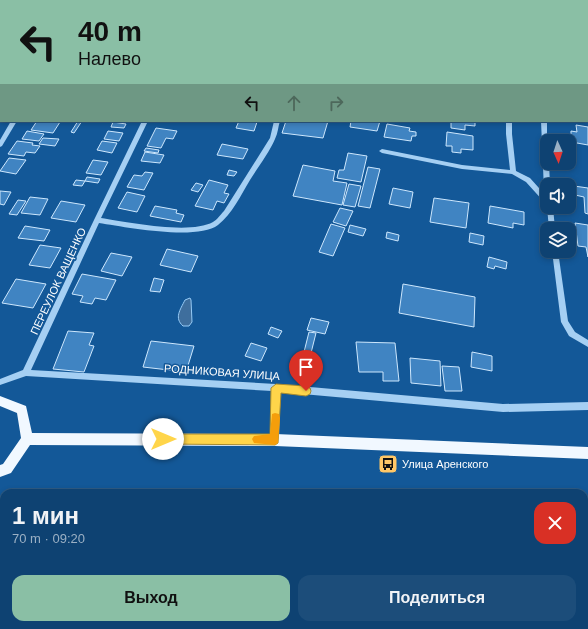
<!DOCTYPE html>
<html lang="ru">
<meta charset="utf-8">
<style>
body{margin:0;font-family:Arial,sans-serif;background:#1c4d7a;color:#f1f3f6;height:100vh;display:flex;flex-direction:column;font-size:15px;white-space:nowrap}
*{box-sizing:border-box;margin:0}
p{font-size:13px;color:#9bb0c4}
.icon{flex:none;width:22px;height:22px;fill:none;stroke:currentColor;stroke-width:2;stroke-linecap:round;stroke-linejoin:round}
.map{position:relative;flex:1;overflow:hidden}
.side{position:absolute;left:0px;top:489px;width:588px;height:140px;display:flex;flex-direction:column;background:#0e4272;border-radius:12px 12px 0 0;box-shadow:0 2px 6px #0003,0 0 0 1px #2e5b84}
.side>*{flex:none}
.top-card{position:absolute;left:0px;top:0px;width:588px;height:122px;box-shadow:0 2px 6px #0003,0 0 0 1px #2e5b84;background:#8abfa5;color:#111;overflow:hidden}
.needle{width:26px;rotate:177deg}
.fabs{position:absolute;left:540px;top:134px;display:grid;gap:8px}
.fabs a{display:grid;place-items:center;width:36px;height:36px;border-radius:8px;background:#0e4272;box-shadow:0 2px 6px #0003,0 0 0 1px #2e5b84;font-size:20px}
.pin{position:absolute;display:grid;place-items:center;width:34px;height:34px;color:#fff;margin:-41px -17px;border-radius:50% 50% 50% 0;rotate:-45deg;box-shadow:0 0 4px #0007}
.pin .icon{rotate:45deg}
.me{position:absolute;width:44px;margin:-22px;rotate:90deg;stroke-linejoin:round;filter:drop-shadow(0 0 3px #0008)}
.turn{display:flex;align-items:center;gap:14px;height:84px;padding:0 12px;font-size:18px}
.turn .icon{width:52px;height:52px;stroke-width:2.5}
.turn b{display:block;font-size:28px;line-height:34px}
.lanes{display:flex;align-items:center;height:38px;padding:0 12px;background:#0003;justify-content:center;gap:20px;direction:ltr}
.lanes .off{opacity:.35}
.round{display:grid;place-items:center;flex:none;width:42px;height:42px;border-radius:12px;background:#1c4d7a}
.head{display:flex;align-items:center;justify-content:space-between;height:68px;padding:0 12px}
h1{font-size:24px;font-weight:800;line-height:30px}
.button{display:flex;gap:8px;margin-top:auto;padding:8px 12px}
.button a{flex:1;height:46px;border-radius:12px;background:#8abfa5;color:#111;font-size:16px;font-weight:800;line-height:46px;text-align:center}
.button a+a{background:#1c4d7a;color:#f1f3f6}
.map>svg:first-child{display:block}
</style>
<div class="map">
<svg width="588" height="629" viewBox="0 0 588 629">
<rect width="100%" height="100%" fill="#135898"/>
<path fill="#3e6e9d" stroke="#97cbf6" d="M 190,298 L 191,300 L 192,322 L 189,326 L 183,326 C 174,318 180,310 185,300 Z
M 0,584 L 4,588 L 4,625 L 97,625 L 97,629 L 0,629 Z
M 299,625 L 341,625 L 346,627 L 346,629 L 297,629 Z"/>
<path fill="#4084c2" stroke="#cde7fd" d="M 37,121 L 56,121 L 60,122 L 53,133 L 31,130 Z
M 78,121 L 82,121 L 74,133 L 71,132 Z
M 239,121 L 254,121 L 257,122 L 254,131 L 236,128 Z
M 286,121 L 328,121 L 323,138 L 282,133 Z
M 351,121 L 380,121 L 377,131 L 350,127 Z
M 449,121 L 475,121 L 475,126 L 465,125 L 465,130 L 451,128 L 451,123 Z
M 113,122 L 126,124 L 124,128 L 111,127 Z
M 387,124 L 410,128 L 409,131 L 416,132 L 416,136 L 412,136 L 411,141 L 384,137 Z
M 576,125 L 588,127 L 588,145 L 566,141 L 565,135 L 571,136 L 571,131 L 577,132 Z
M 156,128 L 177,131 L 173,139 L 166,138 L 161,148 L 147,146 Z
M 27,131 L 44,134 L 39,141 L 22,139 Z
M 108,131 L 123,133 L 119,141 L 104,139 Z
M 447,132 L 473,136 L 473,150 L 461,149 L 461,153 L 452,152 L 452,146 L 446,146 Z
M 43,138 L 59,139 L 55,146 L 39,144 Z
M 17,141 L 33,143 L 32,145 L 40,146 L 35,153 L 26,152 L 24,156 L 8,154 Z
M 102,141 L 117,143 L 112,153 L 97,150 Z
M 222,144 L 248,149 L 243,159 L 217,155 Z
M 146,148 L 159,150 L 158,153 L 144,151 Z
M 145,152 L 164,155 L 160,163 L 141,161 Z
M 348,153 L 367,156 L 361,182 L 337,178 L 339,170 L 344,170 Z
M 9,158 L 26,160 L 16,174 L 0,171 Z
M 93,160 L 108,162 L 101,175 L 86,173 Z
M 303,165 L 335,171 L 333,181 L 347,183 L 342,205 L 293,196 Z
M 368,167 L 380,169 L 370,208 L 358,206 Z
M 229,170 L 237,172 L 234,176 L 227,175 Z
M 145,172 L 153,173 L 144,190 L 127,187 L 134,175 L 142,176 Z
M 87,177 L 100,179 L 98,183 L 85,181 Z
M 76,180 L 85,181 L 82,186 L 73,185 Z
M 209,180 L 228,185 L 224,193 L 229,194 L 224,203 L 217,201 L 213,210 L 195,206 Z
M 196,183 L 203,185 L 198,192 L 191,190 Z
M 349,184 L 361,186 L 355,207 L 343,205 Z
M 574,186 L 588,188 L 588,214 L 585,213 L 584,197 L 575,195 Z
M 393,188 L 413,192 L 410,208 L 389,204 Z
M 0,191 L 11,192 L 4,205 L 0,204 Z
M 127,192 L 145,196 L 137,212 L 118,208 Z
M 30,197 L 48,199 L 40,215 L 21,213 Z
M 434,198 L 469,203 L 466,228 L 430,222 Z
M 18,200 L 26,201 L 17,215 L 9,214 Z
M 61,201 L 85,205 L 76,222 L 51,218 Z
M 155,206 L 177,210 L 176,213 L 184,215 L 181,222 L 150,216 Z
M 490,206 L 524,212 L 524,225 L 513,223 L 513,228 L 488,223 Z
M 340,208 L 353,211 L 346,226 L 333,222 Z
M 575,223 L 588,225 L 588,257 L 586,247 L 578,246 Z
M 331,224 L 345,228 L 333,256 L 319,252 Z
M 350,225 L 366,229 L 363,236 L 348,232 Z
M 25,226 L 50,230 L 44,241 L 18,238 Z
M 387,232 L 399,235 L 398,241 L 386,238 Z
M 470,233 L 484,236 L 483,245 L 469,242 Z
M 40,245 L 61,248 L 50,268 L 29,265 Z
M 167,249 L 198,256 L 191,272 L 160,265 Z
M 111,253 L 132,257 L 122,276 L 101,271 Z
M 489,257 L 507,262 L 506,269 L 495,266 L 494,269 L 487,267 Z
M 82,274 L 116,280 L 106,300 L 95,298 L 92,304 L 80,302 L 83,296 L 72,294 Z
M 154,278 L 164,280 L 160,292 L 150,291 Z
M 16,279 L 46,284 L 33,308 L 2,303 Z
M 403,284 L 475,297 L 474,327 L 399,313 Z
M 311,318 L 329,322 L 325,334 L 307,330 Z
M 271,327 L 282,331 L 278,338 L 268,334 Z
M 68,331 L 94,333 L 89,345 L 94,346 L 84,372 L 53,369 Z
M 309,332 L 316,333 L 308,365 L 301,364 Z
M 151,341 L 194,346 L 186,372 L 143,367 Z
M 356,342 L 395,343 L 399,381 L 383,381 L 383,372 L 359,372 Z
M 251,343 L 267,348 L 261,361 L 245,356 Z
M 472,352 L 492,356 L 492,371 L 471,367 Z
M 410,358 L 440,361 L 441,386 L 411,383 Z
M 442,366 L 459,367 L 462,391 L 445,391 Z
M 584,577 L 588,578 L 588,625 L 584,625 Z
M 509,625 L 533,625 L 533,629 L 509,629 Z"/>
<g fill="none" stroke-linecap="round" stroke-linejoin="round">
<path fill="#a5cff3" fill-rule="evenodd" d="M 100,0 L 104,0 L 104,1 L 100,1 Z
M 306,0 L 310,0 L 310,1 L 306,1 Z
M 0,113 L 1,113 L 1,117 L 0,117 Z
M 11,121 L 17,121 L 2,146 L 0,147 L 0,140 Z
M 142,121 L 148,121 L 101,218 C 127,222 190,235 213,222 C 217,220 220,215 224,211 L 270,138 L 274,121 L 280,121 C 278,127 278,133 275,139 C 269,153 258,167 250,180 C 241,195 232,214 218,225 C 197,241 125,227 99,223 L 31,370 L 276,384 L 503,404 L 588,402 L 588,410 L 503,412 L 280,392 L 279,440 L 278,443 L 275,444 L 272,443 L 271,440 L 272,391 L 26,376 L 0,385 L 0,379 L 23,370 L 94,220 Z
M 506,121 L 512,121 L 512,134 L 516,171 L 530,178 L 547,197 L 547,203 L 545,203 L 526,182 L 512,174 L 462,169 L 382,153 L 379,151 L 382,149 L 462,165 L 510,170 L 506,134 Z
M 541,121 L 547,121 L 547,163 L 549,163 L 550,185 L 547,185 L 547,192 L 544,190 Z
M 547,207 L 553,207 L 555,229 L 549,229 Z
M 552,251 L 558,251 L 568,321 L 575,332 L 588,340 L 588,347 L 569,336 L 561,322 Z
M 256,625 L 266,625 L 265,629 L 255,629 Z"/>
<path fill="#f1f8ff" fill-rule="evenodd" d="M 0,396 L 26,406 L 32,433 L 275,434 L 588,447 L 588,459 L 275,446 L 30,445 L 11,473 L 0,477 L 0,465 L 3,464 L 21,438 L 17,413 L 0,406 Z"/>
</g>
<path fill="#ffd54a" stroke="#a68a30" d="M 276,384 L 306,386 L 310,388 L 311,391 L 310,394 L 306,396 L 281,393 L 278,443 L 275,445 L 163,444 L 159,443 L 158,439 L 159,436 L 163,434 L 270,434 L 271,388 Z"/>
<path fill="#f59e0b" d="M 275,413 L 279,414 L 280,418 L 278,443 L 275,445 L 254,443 L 252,439 L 254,436 L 270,434 L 272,414 Z"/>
<defs>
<symbol id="bus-square" viewBox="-11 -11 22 22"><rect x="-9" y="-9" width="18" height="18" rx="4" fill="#ffc767" stroke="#135898"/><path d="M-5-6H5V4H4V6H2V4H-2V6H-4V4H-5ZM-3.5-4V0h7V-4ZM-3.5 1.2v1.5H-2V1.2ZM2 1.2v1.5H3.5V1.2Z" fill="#111"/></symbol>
</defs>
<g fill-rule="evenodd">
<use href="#bus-square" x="377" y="453" width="22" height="22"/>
</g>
<g text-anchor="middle" stroke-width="3" stroke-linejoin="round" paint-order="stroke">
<g font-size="11" fill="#fff" stroke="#135898">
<text transform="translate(58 281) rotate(-65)" y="4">ПЕРЕУЛОК ВАЩЕНКО</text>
<text transform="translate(222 372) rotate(4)" y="4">РОДНИКОВАЯ УЛИЦА</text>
</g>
<g font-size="11" fill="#fff" stroke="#135898" text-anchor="start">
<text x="402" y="468">Улица Аренского</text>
</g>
</g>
</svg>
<div class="fabs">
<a><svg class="needle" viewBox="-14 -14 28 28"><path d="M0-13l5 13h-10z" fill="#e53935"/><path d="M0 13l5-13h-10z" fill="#9bb0c4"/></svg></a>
<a><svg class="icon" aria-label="sound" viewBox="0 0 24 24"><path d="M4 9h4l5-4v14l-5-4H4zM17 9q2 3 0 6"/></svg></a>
<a><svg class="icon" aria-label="layers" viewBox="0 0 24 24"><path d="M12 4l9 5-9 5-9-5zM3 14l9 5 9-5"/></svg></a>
</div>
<div class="pin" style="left:306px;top:391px;background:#d93025"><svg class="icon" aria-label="arrive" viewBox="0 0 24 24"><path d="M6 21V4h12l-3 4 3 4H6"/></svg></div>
<svg class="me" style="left:163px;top:439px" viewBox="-20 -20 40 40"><circle r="19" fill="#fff"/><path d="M0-13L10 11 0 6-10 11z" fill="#ffd54a"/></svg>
<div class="top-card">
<div class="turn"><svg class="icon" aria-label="left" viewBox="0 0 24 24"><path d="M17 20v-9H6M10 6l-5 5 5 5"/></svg><div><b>40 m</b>Налево</div></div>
<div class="lanes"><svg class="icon" aria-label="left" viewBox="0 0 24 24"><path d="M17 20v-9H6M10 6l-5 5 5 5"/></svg><svg class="icon off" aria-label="ahead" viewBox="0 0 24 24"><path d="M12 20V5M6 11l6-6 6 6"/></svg><svg class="icon off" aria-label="right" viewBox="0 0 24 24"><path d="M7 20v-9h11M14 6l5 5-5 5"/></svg></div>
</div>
<section class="side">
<div class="head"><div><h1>1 мин</h1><p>70 m · 09:20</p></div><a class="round" style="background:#d93025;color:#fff"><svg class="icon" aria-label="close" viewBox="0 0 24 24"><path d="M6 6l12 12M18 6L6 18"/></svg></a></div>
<div class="button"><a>Выход</a><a>Поделиться</a></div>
</section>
</div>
